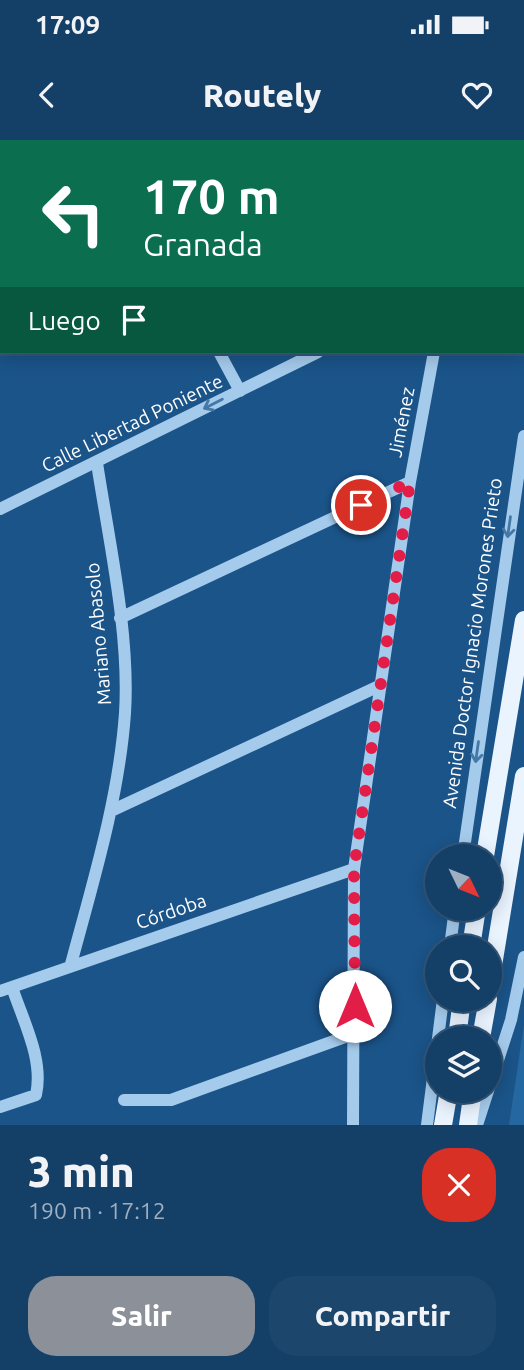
<!DOCTYPE html>
<html lang="es">
<meta charset="utf-8">
<style>
body{margin:0;font-family:Ubuntu,sans-serif;background:#1d466d;color:#f1f3f6;height:100vh;display:flex;flex-direction:column;font-size:26px;white-space:nowrap}
*{box-sizing:border-box;margin:0}
p{font-size:23px;color:#9dafc0}
.icon{flex:none;width:38px;height:38px;fill:none;stroke:currentColor;stroke-width:2;stroke-linecap:round;stroke-linejoin:round}
.map{position:relative;height:985px;overflow:hidden}
.panel{display:flex;flex-direction:column;background:#143f67;flex:1}
.panel>*{flex:none}
.banner{position:absolute;left:0px;top:0px;width:525px;height:214px;box-shadow:0 4px 18px #0003,0 0 0 2px #33587b;background:#0b6e4f;color:#fff;overflow:hidden}
.needle{width:46px;rotate:133deg}
.buttons{position:absolute;left:425px;top:704px;display:grid;gap:14px}
.buttons a{display:grid;place-items:center;width:77px;height:77px;border-radius:50%;background:#143f67;box-shadow:0 4px 18px #0003,0 0 0 2px #33587b;font-size:35px}
.pin{position:absolute;display:grid;place-items:center;width:60px;height:60px;color:#fff;margin:-30px;border:4px solid #fff;border-radius:50%;box-shadow:0 2px 7px #0007}
.me{position:absolute;width:77px;margin:-38px;rotate:0deg;stroke-linejoin:round;filter:drop-shadow(0 0 5px #0008)}
.turn{display:flex;align-items:center;gap:24px;height:147px;padding:0 28px;font-size:32px}
.turn .icon{width:91px;height:91px;stroke-width:2.5}
.turn b{display:block;font-size:49px;line-height:60px}
.then{display:flex;align-items:center;height:66px;padding:0 28px;background:#0003;gap:14px;font-size:26px}
.round{display:grid;place-items:center;flex:none;width:74px;height:74px;border-radius:28px;background:#1d466d}
.head{display:flex;align-items:center;justify-content:space-between;height:119px;padding:0 28px}
h1{font-size:42px;font-weight:800;line-height:52px}
.primary-button{display:flex;gap:14px;margin-top:auto;padding:14px 28px}
.primary-button a{flex:1;height:80px;border-radius:28px;background:#8c9099;color:#fff;font-size:28px;font-weight:800;line-height:80px;text-align:center}
.primary-button a+a{background:#1d466d;color:#f1f3f6}
.status{display:flex;justify-content:space-between;align-items:center;height:49px;padding:0 35px;background:#143f67;direction:ltr}
.status svg{height:19px;fill:currentColor}
header{display:flex;justify-content:space-between;align-items:center;height:91px;padding:0 28px;background:#143f67;font-size:32px;font-weight:800}
.map>svg:first-child{display:block}
</style>
<div class="status"><b>17:09</b><svg viewBox="0 0 49 12"><path d="M0 12V9h3v3zM5 12V6h3v6zM10 12V3h3v9zM15 12V0h3v12zM26 1h20v11H26zM47 4h2v5h-2z"/></svg></div>
<header><svg class="icon" aria-label="back" viewBox="0 0 24 24"><path d="M15 5l-7 7 7 7"/></svg>Routely<svg class="icon" aria-label="heart" viewBox="0 0 24 24"><path d="M12 20l-8-8c-3-5 5-10 8-4 3-6 11-1 8 4z"/></svg></header>
<div class="map">
<svg width="524" height="985" viewBox="0 0 524 985">
<rect width="100%" height="100%" fill="#1b5489"/>
<path fill="#2467a1" d="M 524,884 L 524,985 L 509,985 Z"/>
<g fill="none" stroke-linecap="round" stroke-linejoin="round">
<path stroke="#a5cbec" stroke-width="12" d="M 108,0 L 108,2
M 70,2 L 74,0
M 0,36 L 2,35
M 523,61 L 524,59
M 523,106 L 524,106
M 523,135 L 524,136
M 219,212 L 240,251
M 0,369 L 318,212
M 120,478 L 410,342
M 111,671 L 379,546
M 463,716 L 524,296
M 450,807 L 455,768
M 71,824 C 93,742 119,658 125,573 C 130,494 109,402 97,323
M 0,851 L 354,729
M 124,960 L 171,960 L 356,893
M 0,967 L 36,955 C 44,919 23,881 12,847
M 353,985 L 354,729 L 410,342 L 434,212
M 427,985 L 443,859
M 477,985 L 511,880 L 524,817"/>
<path stroke="#eaf4ff" stroke-width="18" d="M 485,716 L 524,480
M 471,807 L 477,768
M 490,844 L 524,636
M 457,898 L 462,859
M 481,898 L 488,859
M 443,985 L 449,950
M 468,985 L 473,950"/>
</g>
<defs><path id="oneway-shaft" d="M-6 0H5M1.5-3L5.5 0L1.5 3" fill="none" stroke-width="1.6" stroke-linecap="round" stroke-linejoin="round" transform="scale(1.75)"/></defs>
<g stroke="#4478a7">
<use href="#oneway-shaft" transform="translate(213 264) rotate(153)"/>
<use href="#oneway-shaft" transform="translate(509 387) rotate(98)"/>
<use href="#oneway-shaft" transform="translate(477 612) rotate(98)"/>
</g>
<g fill="none" stroke-linecap="round" stroke-linejoin="round">
<path stroke="#e11d48" stroke-width="12" stroke-dasharray="0 21.6" d="M 355,866 L 354,729 L 410,342 L 361,365"/>
</g>
<g text-anchor="middle" stroke-width="7" stroke-linejoin="round" paint-order="stroke">
<g font-size="19" fill="#fff" stroke="#1b5489">
<text transform="translate(401 282) rotate(-79)" y="7">Jiménez</text>
<text transform="translate(132 283) rotate(-26)" y="7">Calle Libertad Poniente</text>
<text transform="translate(98 494) rotate(-95)" y="7">Mariano Abasolo</text>
<text transform="translate(472 503) rotate(-82)" y="7">Avenida Doctor Ignacio Morones Prieto</text>
<text transform="translate(171 771) rotate(-19)" y="7">Córdoba</text>
</g>
</g>
</svg>
<div class="buttons">
<a><svg class="needle" viewBox="-14 -14 28 28"><path d="M0-13l5 13h-10z" fill="#e53935"/><path d="M0 13l5-13h-10z" fill="#9dafc0"/></svg></a>
<a><svg class="icon" aria-label="search" viewBox="0 0 24 24"><circle cx="10" cy="10" r="6"/><path d="M15 15l6 6"/></svg></a>
<a><svg class="icon" aria-label="layers" viewBox="0 0 24 24"><path d="M12 4l9 5-9 5-9-5zM3 14l9 5 9-5"/></svg></a>
</div>
<div class="pin" style="left:361px;top:365px;background:#d93025"><svg class="icon" aria-label="arrive" viewBox="0 0 24 24"><path d="M6 21V4h12l-3 4 3 4H6"/></svg></div>
<svg class="me" style="left:355px;top:866px" viewBox="-20 -20 40 40"><circle r="19" fill="#fff"/><path d="M0-13L10 11 0 6-10 11z" fill="#e11d48"/></svg>
<div class="banner">
<div class="turn"><svg class="icon" aria-label="left" viewBox="0 0 24 24"><path d="M17 20v-9H6M10 6l-5 5 5 5"/></svg><div><b>170 m</b>Granada</div></div>
<div class="then">Luego<svg class="icon" aria-label="arrive" viewBox="0 0 24 24"><path d="M6 21V4h12l-3 4 3 4H6"/></svg></div>
</div>
</div>
<section class="panel">
<div class="head"><div><h1>3 min</h1><p>190 m · 17:12</p></div><a class="round" style="background:#d93025;color:#fff"><svg class="icon" aria-label="close" viewBox="0 0 24 24"><path d="M6 6l12 12M18 6L6 18"/></svg></a></div>
<div class="primary-button"><a>Salir</a><a>Compartir</a></div>
</section>
